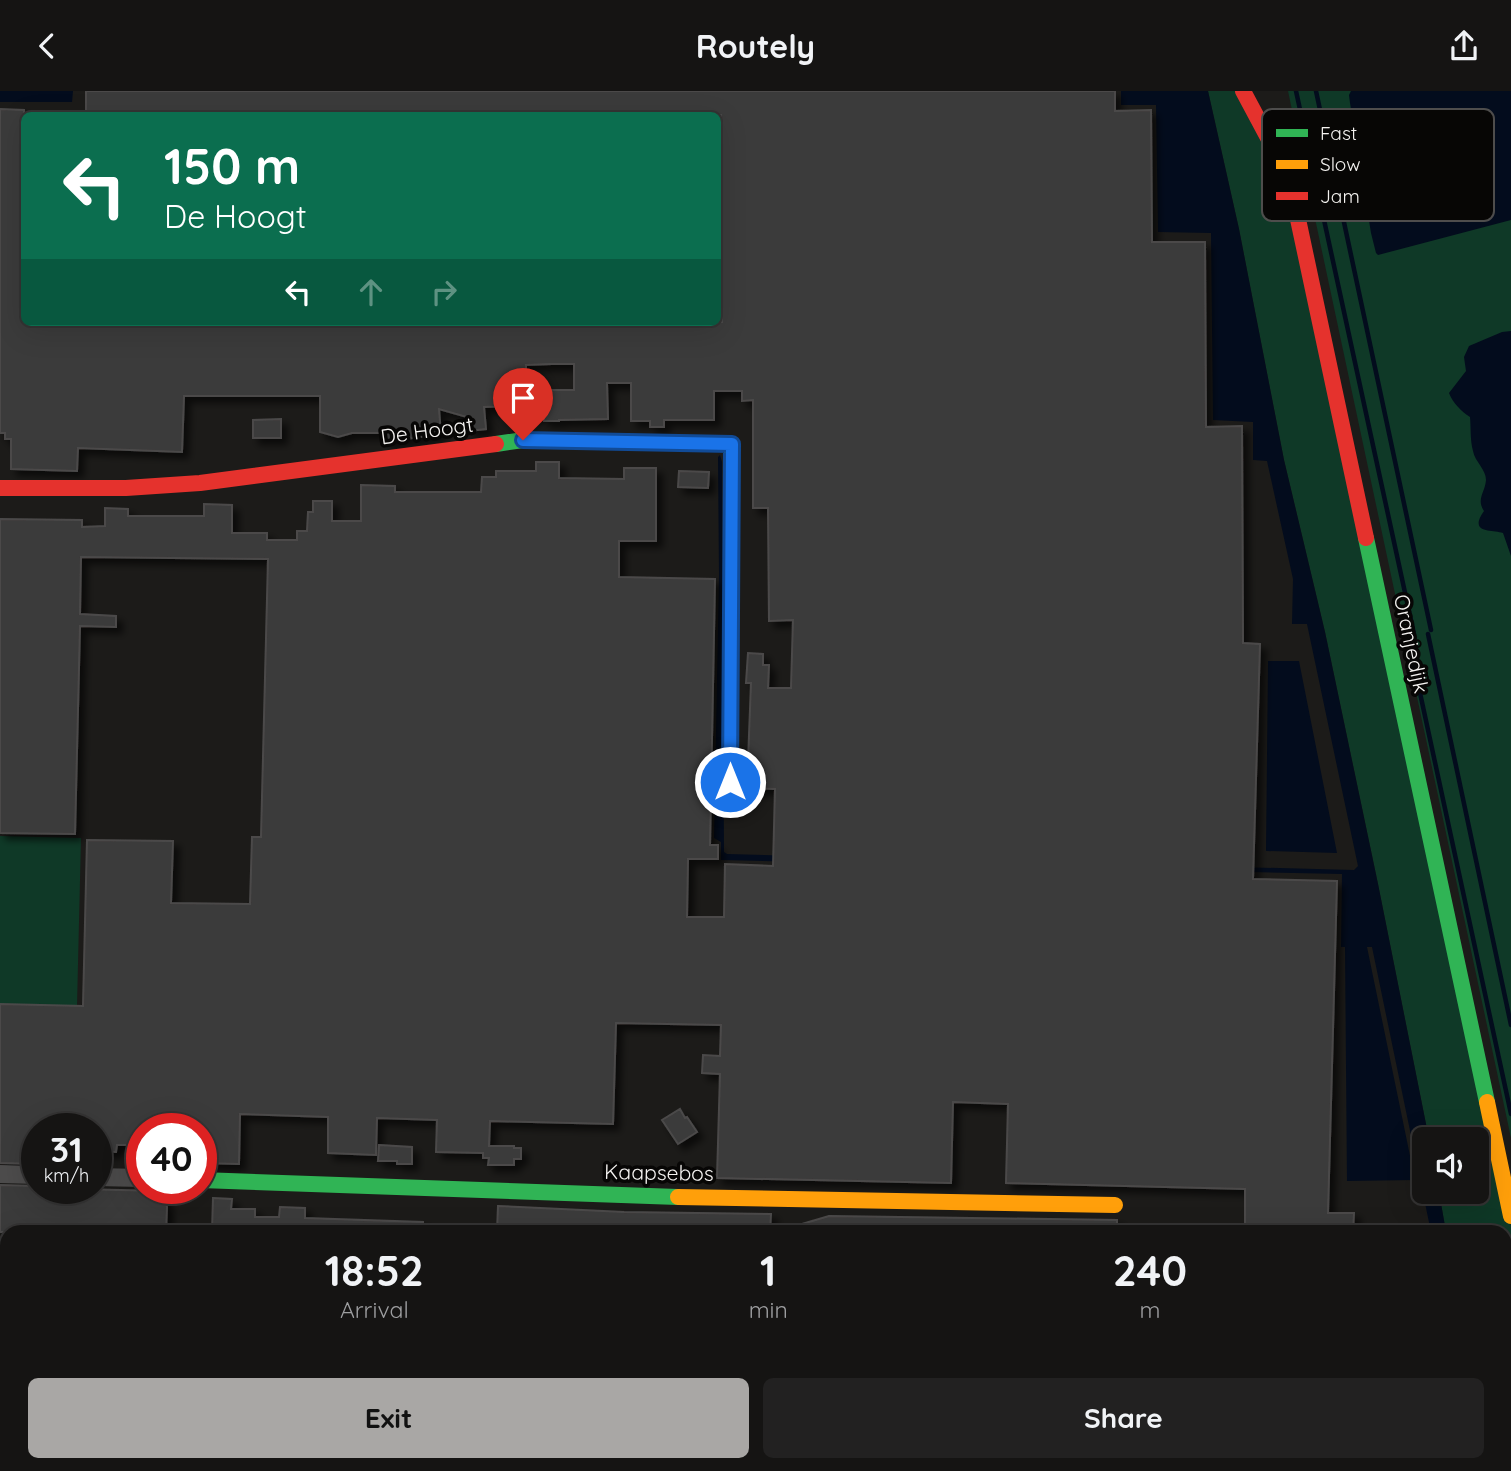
<!DOCTYPE html>
<style>
body{margin:0;font-family:Quicksand,sans-serif;background:#222121;color:#f1f3f6;height:100vh;display:flex;flex-direction:column;font-size:26px;white-space:nowrap}
*{box-sizing:border-box;margin:0}
p{font-size:23px;color:#9d9ea0}
.icon{flex:none;width:38px;height:38px;fill:none;stroke:currentColor;stroke-width:2;stroke-linecap:round;stroke-linejoin:round}
.map{position:relative;flex:1;overflow:hidden}
.panel{position:absolute;left:0px;top:1134px;width:1512px;height:247px;display:flex;flex-direction:column;background:#151413;border-radius:21px 21px 0 0;box-shadow:0 7px 28px #0002,0 0 0 2px #343333}
.panel>*{flex:none}
.top-card{position:absolute;left:21px;top:21px;width:700px;height:214px;border-radius:10px;box-shadow:0 7px 28px #0002,0 0 0 2px #343333;background:#0b6e4f;color:#fff;overflow:hidden}
.controls{position:absolute;left:1412px;top:1036px;display:grid;gap:14px}
.controls a{display:grid;place-items:center;width:77px;height:77px;border-radius:10px;background:#151413;box-shadow:0 7px 28px #0002,0 0 0 2px #343333;font-size:35px}
.speed{position:absolute;left:21px;top:1022px;display:flex;gap:14px;font-size:35px;font-weight:700;text-align:center}
.speed>*{display:grid;place-content:center;width:91px;height:91px;border-radius:50%;background:#151413;box-shadow:0 7px 28px #0002,0 0 0 2px #343333;line-height:1}
.speed small{font-size:18px;font-weight:400}
.speed .limit{border:10px solid #d22;background:#fff;color:#111}
.pin{position:absolute;display:grid;place-items:center;width:60px;height:60px;color:#fff;margin:-72px -30px;border-radius:50% 50% 50% 0;rotate:-45deg;box-shadow:0 0 7px #0007}
.pin .icon{rotate:45deg}
.me{position:absolute;width:77px;margin:-38px;rotate:0deg;stroke-linejoin:round;filter:drop-shadow(0 0 5px #0008)}
.turn{display:flex;align-items:center;gap:24px;height:147px;padding:0 28px;font-size:32px}
.turn .icon{width:91px;height:91px;stroke-width:2.5}
.turn b{display:block;font-size:49px;line-height:60px}
.lanes{display:flex;align-items:center;height:66px;padding:0 28px;background:#0003;justify-content:center;gap:35px;direction:ltr}
.lanes .off{opacity:.35}
.eta{display:flex;justify-content:space-evenly;align-items:center;height:119px;text-align:center}
.eta b{font-size:42px;font-weight:800;line-height:49px}
.cta{display:flex;gap:14px;margin-top:auto;padding:14px 28px}
.cta a{flex:1;height:80px;border-radius:10px;background:#a9a7a5;color:#111;font-size:28px;font-weight:800;line-height:80px;text-align:center}
.cta a+a{background:#222121;color:#f1f3f6}
header{display:flex;justify-content:space-between;align-items:center;height:91px;padding:0 28px;background:#151413;font-size:32px;font-weight:800}
.map>svg:first-child{display:block}
</style>
<header><svg class="icon" aria-label="back" viewBox="0 0 24 24"><path d="M15 5l-7 7 7 7"/></svg>Routely<svg class="icon" aria-label="share" viewBox="0 0 24 24"><path d="M12 15V3M7 8l5-5 5 5M5 13v7h14v-7"/></svg></header>
<div class="map">
<svg width="1511" height="1380" viewBox="0 0 1511 1380">
<defs>
<filter id="shadow"><feDropShadow dx="6" dy="6" stdDeviation="3.5" flood-color="#0009"/></filter>
</defs>
<rect width="100%" height="100%" fill="#1c1b19"/>
<path fill="#0f3927" d="M 1208,0 L 1238,0 L 1282,80 L 1511,1134 L 1511,1380 L 1496,1380 L 1495,1374 L 1505,1374 L 1505,1141 L 1446,1141 L 1439,1101 L 1477,1101 L 1477,1048 L 1429,1048 L 1378,793 L 1325,541 L 1284,369 L 1239,138 Z
M 1288,0 L 1511,0 L 1511,1047 L 1310,104 Z
M 0,745 L 81,747 L 77,915 L 0,914 Z"/>
<path fill="#030c1d" d="M 0,0 L 73,0 L 72,11 L 0,11 Z
M 1121,0 L 1208,0 L 1239,138 L 1284,369 L 1325,541 L 1378,793 L 1429,1048 L 1424,1048 L 1424,1101 L 1439,1101 L 1446,1141 L 1431,1141 L 1372,856 L 1367,856 L 1415,1089 L 1347,1090 L 1345,856 L 1341,856 L 1342,783 L 721,769 L 721,751 L 714,747 L 719,484 L 718,366 L 720,364 L 722,371 L 724,761 L 727,763 L 1354,779 L 1358,775 L 1307,533 L 1292,533 L 1293,488 L 1267,370 L 1253,369 L 1253,331 L 1213,329 L 1211,142 L 1158,141 L 1156,14 L 1121,14 Z
M 1351,0 L 1511,0 L 1511,129 L 1378,164 L 1376,162 L 1371,142 L 1350,12 L 1349,4 Z
M 1511,240 L 1511,465 L 1503,442 C 1492,438 1468,443 1484,420 C 1476,408 1485,402 1486,389 C 1486,378 1475,371 1473,360 C 1470,349 1471,337 1470,326 C 1461,320 1453,312 1449,302 L 1466,280 L 1464,266 L 1469,255 L 1502,241 Z
M 1268,570 L 1299,570 L 1337,762 L 1266,760 Z
M 0,1373 L 69,1374 L 70,1375 L 236,1380 L 0,1380 Z"/>
<g fill="none" stroke-linecap="round" stroke-linejoin="round">
<path stroke="#030c1d" stroke-width="4.5" d="M 1296,0 L 1414,543
M 1316,0 L 1431,539
M 1428,543 L 1511,934
M 1409,551 L 1511,1023"/>
</g>
<path fill="#3b3a3a" stroke="#4b4a4a" stroke-width="2" fill-rule="evenodd" filter="url(#shadow)" d="M 86,0 L 1115,0 L 1115,20 L 1151,19 L 1152,151 L 1205,151 L 1206,336 L 1242,335 L 1243,552 L 1260,553 L 1253,788 L 1337,790 L 1328,1122 L 1354,1122 L 1353,1141 L 1245,1141 L 1245,1098 L 1006,1092 L 1008,1013 L 953,1011 L 951,1092 L 717,1087 L 720,983 L 702,982 L 703,964 L 720,965 L 721,934 L 616,932 L 613,1033 L 490,1030 L 489,1055 L 514,1055 L 514,1057 L 521,1057 L 521,1068 L 514,1068 L 514,1074 L 488,1074 L 489,1067 L 483,1067 L 483,1062 L 436,1061 L 437,1029 L 377,1027 L 376,1064 L 328,1062 L 328,1026 L 240,1023 L 239,1073 L 201,1072 L 201,1038 L 142,1038 L 142,1054 L 117,1054 L 116,1061 L 96,1060 L 96,1035 L 67,1034 L 67,1038 L 37,1038 L 37,1073 L 0,1072 L 0,913 L 83,915 L 87,749 L 173,750 L 171,812 L 250,813 L 252,746 L 261,746 L 268,468 L 81,466 L 80,523 L 116,525 L 116,536 L 80,535 L 75,743 L 0,742 L 0,428 L 82,429 L 82,436 L 105,435 L 105,417 L 128,418 L 128,425 L 204,425 L 204,413 L 232,414 L 232,442 L 267,442 L 267,449 L 297,449 L 297,440 L 307,440 L 308,421 L 313,421 L 313,410 L 332,410 L 332,430 L 361,430 L 361,394 L 395,395 L 395,401 L 481,401 L 482,386 L 496,386 L 496,380 L 536,380 L 536,371 L 559,371 L 559,387 L 624,388 L 624,377 L 656,377 L 656,450 L 619,450 L 619,486 L 715,488 L 710,754 L 718,754 L 718,768 L 688,768 L 687,826 L 724,826 L 725,773 L 773,775 L 775,698 L 747,697 L 751,592 L 746,592 L 748,562 L 763,563 L 763,574 L 769,574 L 768,597 L 791,597 L 793,529 L 769,530 L 768,417 L 753,417 L 753,309 L 742,310 L 742,300 L 714,300 L 714,329 L 664,329 L 664,336 L 650,336 L 650,330 L 631,330 L 631,292 L 607,292 L 608,328 L 559,329 L 559,330 L 544,330 L 544,324 L 519,324 L 519,315 L 484,316 L 486,338 L 469,340 L 467,326 L 439,318 L 441,343 L 385,351 L 385,342 L 352,342 L 338,346 L 320,341 L 320,305 L 184,305 L 182,361 L 78,357 L 77,380 L 11,378 L 11,348 L 5,348 L 5,342 L 0,342 L 0,18 L 24,19 L 24,231 L 722,231 L 721,24 L 86,24 ZM 552,273 L 574,273 L 574,299 L 526,299 L 526,274 Z
M 281,328 L 281,347 L 253,347 L 253,329 Z
M 679,380 L 709,381 L 708,397 L 678,396 Z
M 680,1018 L 685,1027 L 687,1026 L 697,1041 L 678,1053 L 662,1029 Z
M 379,1054 L 412,1056 L 412,1073 L 397,1073 L 397,1070 L 378,1070 Z
M 0,1094 L 37,1095 L 37,1097 L 161,1100 L 167,1116 L 166,1141 L 0,1141 Z
M 213,1107 L 232,1108 L 231,1118 L 255,1118 L 255,1126 L 279,1126 L 280,1116 L 305,1117 L 305,1127 L 423,1131 L 423,1141 L 212,1141 Z
M 498,1115 L 624,1121 L 771,1123 L 770,1141 L 497,1141 Z
M 829,1125 L 1117,1129 L 1117,1141 L 786,1141 L 785,1138 Z"/>
<g fill="none" stroke-linecap="round" stroke-linejoin="round">
<path stroke="#4d4c4c" stroke-width="18" d="M 0,1083 L 37,1084
M 96,1086 L 142,1087"/>
<path stroke="#30b455" stroke-width="16" d="M 496,353 L 523,349 L 732,353 L 732,388
M 1366,447 L 1487,1011
M 201,1089 L 678,1106"/>
<path stroke="#ff9f0a" stroke-width="16" d="M 730,691 L 732,388
M 1487,1011 L 1511,1125
M 678,1106 L 1115,1114"/>
<path stroke="#e5322d" stroke-width="16" d="M 1243,0 L 1289,86 L 1366,447
M 0,397 L 126,397 L 200,392 L 496,353"/>
</g>
<g fill="none" stroke-linecap="round" stroke-linejoin="round">
<defs>
<path id="route" d="M 523,349 L 732,353 L 730,691"/>
</defs>
<use href="#route" stroke="#114b97" stroke-width="18"/>
<use href="#route" stroke="#1a73e8" stroke-width="12"/>
</g>
<g text-anchor="middle" stroke-width="7" stroke-linejoin="round" paint-order="stroke">
<g font-size="21" fill="#f5f3f1" stroke="#070605">
<text transform="translate(427 340) rotate(-8)" y="7">De Hoogt</text>
<text transform="translate(1411 553) rotate(78)" y="7">Oranjedijk</text>
<text transform="translate(659 1082) rotate(1)" y="7">Kaapsebos</text>
</g>
</g>
<rect x="1262" y="18" width="232" height="112" rx="10" fill="#070605" stroke="#4e4d4c" stroke-width="2"/>
<rect x="1276" y="38" width="32" height="8" fill="#30b455"/>
<rect x="1276" y="69" width="32" height="9" fill="#ff9f0a"/>
<rect x="1276" y="101" width="32" height="8" fill="#e5322d"/>
<g font-size="19" fill="#f5f3f1">
<text x="1320" y="49">Fast</text>
<text x="1320" y="80">Slow</text>
<text x="1320" y="112">Jam</text>
</g>
</svg>
<div class="controls">
<a><svg class="icon" aria-label="sound" viewBox="0 0 24 24"><path d="M4 9h4l5-4v14l-5-4H4zM17 9q2 3 0 6"/></svg></a>
</div>
<div class="speed"><div>31<small>km/h</small></div><div class="limit">40</div></div>
<div class="pin" style="left:523px;top:349px;background:#d93025"><svg class="icon" aria-label="arrive" viewBox="0 0 24 24"><path d="M6 21V4h12l-3 4 3 4H6"/></svg></div>
<svg class="me" style="left:730px;top:691px" viewBox="-20 -20 40 40"><circle r="17" fill="#1a73e8" stroke="#fff" stroke-width="3"/><path d="M0-11L8 9 0 5-8 9z" fill="#fff"/></svg>
<div class="top-card">
<div class="turn"><svg class="icon" aria-label="left" viewBox="0 0 24 24"><path d="M17 20v-9H6M10 6l-5 5 5 5"/></svg><div><b>150 m</b>De Hoogt</div></div>
<div class="lanes"><svg class="icon" aria-label="left" viewBox="0 0 24 24"><path d="M17 20v-9H6M10 6l-5 5 5 5"/></svg><svg class="icon off" aria-label="ahead" viewBox="0 0 24 24"><path d="M12 20V5M6 11l6-6 6 6"/></svg><svg class="icon off" aria-label="right" viewBox="0 0 24 24"><path d="M7 20v-9h11M14 6l5 5-5 5"/></svg></div>
</div>
<section class="panel">
<div class="eta">
<div><b>18:52</b><p>Arrival</p></div>
<div><b>1</b><p>min</p></div>
<div><b>240</b><p>m</p></div>
</div>
<div class="cta"><a>Exit</a><a>Share</a></div>
</section>
</div>
